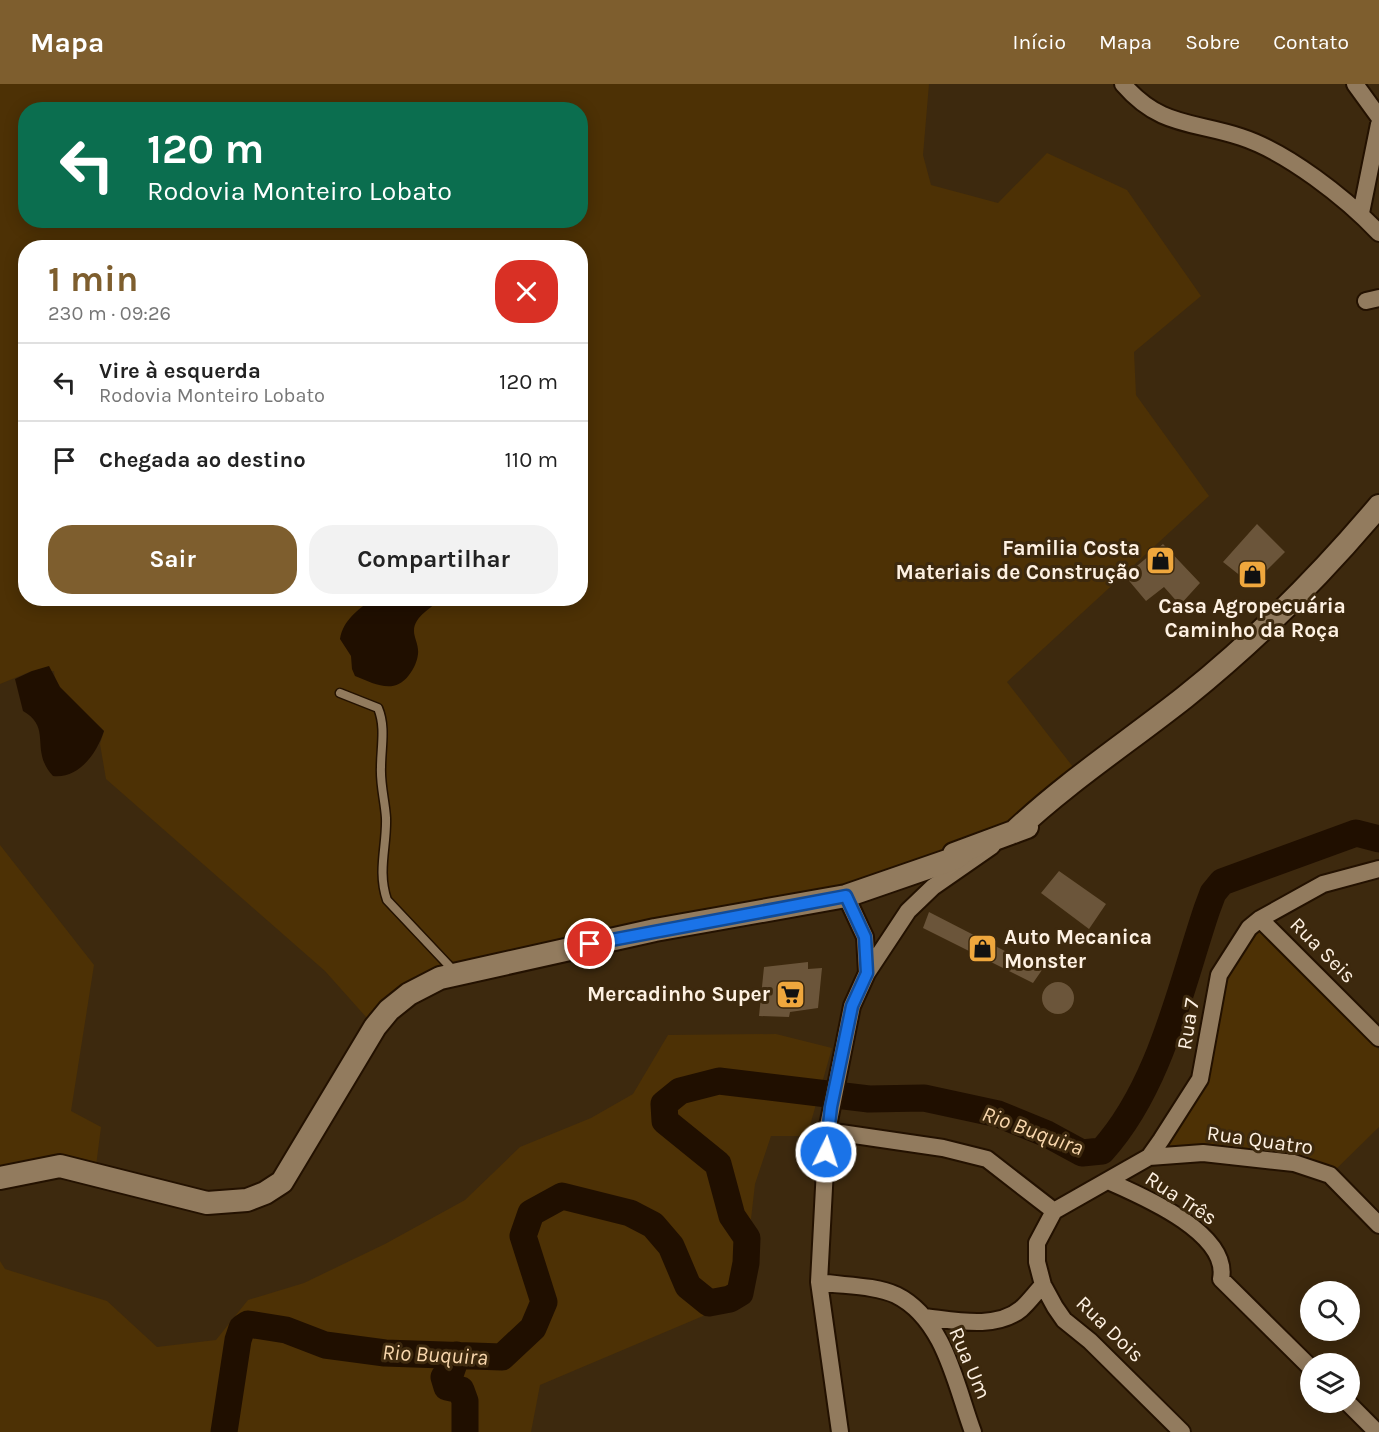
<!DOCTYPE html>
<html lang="pt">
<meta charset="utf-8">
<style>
body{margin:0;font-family:Karla,sans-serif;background:#f2f2f2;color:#222;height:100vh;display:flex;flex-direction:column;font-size:22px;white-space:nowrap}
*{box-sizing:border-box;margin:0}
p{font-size:20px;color:#767676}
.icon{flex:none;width:33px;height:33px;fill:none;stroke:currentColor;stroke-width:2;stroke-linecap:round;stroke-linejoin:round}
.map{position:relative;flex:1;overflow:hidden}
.panel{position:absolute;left:18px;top:156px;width:570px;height:366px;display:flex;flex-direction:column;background:#fff;border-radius:24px;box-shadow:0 3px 15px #0003}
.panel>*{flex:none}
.top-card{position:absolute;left:18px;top:18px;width:570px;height:126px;border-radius:24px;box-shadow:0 3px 15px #0003;background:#0b6e4f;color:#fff;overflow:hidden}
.buttons{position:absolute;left:1300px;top:1197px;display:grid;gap:12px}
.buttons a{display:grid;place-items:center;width:60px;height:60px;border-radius:50%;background:#fff;box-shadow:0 3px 15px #0003;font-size:30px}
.pin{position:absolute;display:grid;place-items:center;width:51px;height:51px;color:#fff;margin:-26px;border:3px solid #fff;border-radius:50%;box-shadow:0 2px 6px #0007}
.me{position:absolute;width:66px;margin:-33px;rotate:4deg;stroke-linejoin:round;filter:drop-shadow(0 0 4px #0008)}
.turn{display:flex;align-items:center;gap:21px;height:126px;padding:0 30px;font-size:27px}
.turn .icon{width:78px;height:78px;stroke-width:2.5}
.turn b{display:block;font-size:42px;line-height:51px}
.round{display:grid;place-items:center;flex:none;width:63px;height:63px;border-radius:24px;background:#f2f2f2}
.summary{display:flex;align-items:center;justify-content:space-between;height:102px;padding:0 30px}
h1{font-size:36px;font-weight:700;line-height:45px;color:#7e5e2e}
.primary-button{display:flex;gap:12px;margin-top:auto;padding:12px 30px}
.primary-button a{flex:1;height:69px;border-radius:24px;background:#7e5e2e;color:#fff;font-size:24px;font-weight:700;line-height:69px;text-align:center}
.primary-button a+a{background:#f2f2f2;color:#222}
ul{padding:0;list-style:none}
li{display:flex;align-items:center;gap:18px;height:78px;padding:0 30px;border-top:2px solid #e0e0e0}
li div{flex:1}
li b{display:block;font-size:22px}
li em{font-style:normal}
header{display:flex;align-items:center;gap:36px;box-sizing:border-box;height:84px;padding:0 30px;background:#7e5e2e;color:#fff}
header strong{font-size:28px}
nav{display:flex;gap:33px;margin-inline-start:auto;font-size:21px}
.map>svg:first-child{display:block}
</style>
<header>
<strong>Mapa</strong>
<nav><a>Início</a><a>Mapa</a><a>Sobre</a><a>Contato</a></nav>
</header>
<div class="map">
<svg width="1379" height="1348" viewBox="0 0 1379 1348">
<rect width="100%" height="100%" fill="#3d290e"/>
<path fill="#4d3105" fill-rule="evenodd" d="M 0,0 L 929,0 L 923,71 L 931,101 L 998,119 L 1047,69 L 1127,106 L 1201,212 L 1134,268 L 1136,311 L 1209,412 L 1007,598 L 1080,692 L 1014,748 L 897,796 L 440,894 L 375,943 L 325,887 L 106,695 L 100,660 L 104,647 C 91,632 54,608 54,587 L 32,587 L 0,600 ZM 26,26 L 580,26 L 580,136 L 26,136 ZM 26,164 L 580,164 L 580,514 L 26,514 Z
M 0,761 L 94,881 L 71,1027 L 101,1043 L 95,1090 L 0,1094 Z
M 1260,844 L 1379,966 L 1379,1043 L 1330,1091 L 1294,1079 L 1158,1073 L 1206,997 L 1229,890 Z
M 776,950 L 832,964 L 807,1052 L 771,1052 L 755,1100 L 746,1179 L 730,1215 L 709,1219 L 703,1232 L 540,1301 L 531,1348 L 0,1348 L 0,1177 L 5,1185 L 107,1217 L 157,1263 L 216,1256 L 248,1216 L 304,1199 L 385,1160 L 465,1116 L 520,1063 L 591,1034 L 633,1010 L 668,951 Z"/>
<path fill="#200f00" d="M 372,515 L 438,515 C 433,525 414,531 414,547 C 414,554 419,561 418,570 C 417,578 414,584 409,591 C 394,611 375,600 355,592 L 352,585 L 351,572 L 340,555 C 343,536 358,526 372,515 Z
M 49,582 L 60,603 L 104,647 C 97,669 79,695 53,692 C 29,666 53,644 23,627 L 15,595 L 32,587 Z"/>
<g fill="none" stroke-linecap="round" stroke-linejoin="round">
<path stroke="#200f00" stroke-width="27" d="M 457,1271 L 451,1288 L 444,1293 L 447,1303 L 461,1306 L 465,1317 L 465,1348
M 224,1348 L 238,1256 L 242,1244 L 248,1240 L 286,1246 L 325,1261 L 385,1269 L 502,1273 L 533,1244 L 544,1218 L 523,1152 L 531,1129 L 562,1112 L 630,1129 L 653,1141 L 671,1162 L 688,1202 L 709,1219 L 730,1215 L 740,1209 L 746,1179 L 747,1154 L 732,1132 L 718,1080 L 665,1037 L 664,1020 L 680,1007 L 719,997 L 869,1015 L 924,1014 L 998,1030 L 1047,1050 L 1082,1069 L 1102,1067 C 1160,1003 1180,905 1207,825 L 1213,809 L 1222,798 L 1356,749 L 1379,755"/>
</g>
<path fill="#6b553a" d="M 1257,440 L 1285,468 L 1252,501 L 1223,478 Z
M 1163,460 L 1200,499 L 1180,521 L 1164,503 L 1146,517 L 1125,492 Z
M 1059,787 L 1106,820 L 1089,845 L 1041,809 Z
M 929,828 L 1042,886 L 1033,899 L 923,844 Z
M 808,878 L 808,885 L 822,884 L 818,924 L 790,928 L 789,933 L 759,932 L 764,883 Z
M1042 914a16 16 0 1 1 32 0a16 16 0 1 1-32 0Z"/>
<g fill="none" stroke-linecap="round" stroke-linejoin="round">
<defs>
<path id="service" d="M 340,609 L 378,624 C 386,643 381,663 381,683 C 380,700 385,717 386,734 C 387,762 377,787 387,816 L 454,887"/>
<path id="minor" d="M 1123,0 C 1160,43 1192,37 1241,53 C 1287,68 1346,114 1379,149
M 1355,0 L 1379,33
M 1361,129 L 1379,40
M 1366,217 L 1379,214
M 846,812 L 865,853 L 867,889
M 1260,835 L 1379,954
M 827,1047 L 943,1064 L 987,1075 L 1054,1127
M 1149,1073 L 1203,1069 L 1294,1079 L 1330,1091 L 1379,1141
M 1108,1097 C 1142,1112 1230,1149 1221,1195 L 1311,1284
M 1054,1127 L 1149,1073 L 1161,1056 L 1200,995 L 1219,891 L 1249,844 L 1260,835 L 1323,800 L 1379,785
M 1054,1127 L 1037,1159 L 1037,1178 L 1043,1201 L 1055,1223 L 1064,1236 L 1090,1257 L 1182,1348
M 819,1198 C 843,1202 874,1201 896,1211 C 945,1235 956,1303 973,1348
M 924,1233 C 953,1236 996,1246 1021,1225 C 1029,1218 1036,1208 1043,1201
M 1347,1318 L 1377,1348
M 840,1348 L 819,1198 L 827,1047 L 852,922 L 867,889 L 908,827 L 933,803 L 992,762"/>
<path id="secondary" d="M 1014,748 C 1067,698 1128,658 1185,613 C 1256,556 1321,491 1379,422
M 954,770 L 1027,743
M 0,1094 L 60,1082 L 207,1119 L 247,1116 L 265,1109 L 282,1098 L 375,943 L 389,926 L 409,910 L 440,894 L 655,846 L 846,812 L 956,774 L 966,766"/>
</defs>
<use href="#service" stroke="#231100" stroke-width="11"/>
<use href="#minor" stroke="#231100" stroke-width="20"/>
<use href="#secondary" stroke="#231100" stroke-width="26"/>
<use href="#service" stroke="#927b5e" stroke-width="8"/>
<use href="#minor" stroke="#927b5e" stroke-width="16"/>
<use href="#secondary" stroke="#927b5e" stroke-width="22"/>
</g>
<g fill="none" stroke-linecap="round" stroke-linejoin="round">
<defs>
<path id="route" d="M 590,860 L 846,812 L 865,853 L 867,889 L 852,922 L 831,1023 L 826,1068"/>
</defs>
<use href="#route" stroke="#114b97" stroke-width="15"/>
<use href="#route" stroke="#1a73e8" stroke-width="10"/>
</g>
<defs>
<symbol id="shop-square" viewBox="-11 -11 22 22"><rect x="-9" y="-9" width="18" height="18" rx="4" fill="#efa73d" stroke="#3d290e"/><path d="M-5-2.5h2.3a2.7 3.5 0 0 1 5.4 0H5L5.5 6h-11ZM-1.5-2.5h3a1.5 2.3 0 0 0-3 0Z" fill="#111"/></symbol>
<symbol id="supermarket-square" viewBox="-11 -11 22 22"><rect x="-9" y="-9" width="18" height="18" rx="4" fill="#efa73d" stroke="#3d290e"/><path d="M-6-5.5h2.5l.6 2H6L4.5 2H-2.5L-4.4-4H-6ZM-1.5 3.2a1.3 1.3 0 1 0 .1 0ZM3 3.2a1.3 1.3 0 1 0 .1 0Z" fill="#111"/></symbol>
</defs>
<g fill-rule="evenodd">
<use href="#shop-square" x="1144" y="460" width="33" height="33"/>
<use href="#shop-square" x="1236" y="474" width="33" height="33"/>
<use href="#shop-square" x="966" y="848" width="33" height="33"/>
<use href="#supermarket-square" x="774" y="894" width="33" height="33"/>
</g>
<g text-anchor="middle" stroke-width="6" stroke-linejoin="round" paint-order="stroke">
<g font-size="21" font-weight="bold" fill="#fef1e2" stroke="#3d290e" text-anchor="end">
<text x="1140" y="471">Familia Costa<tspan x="1140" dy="24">Materiais de Construção</tspan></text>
<text x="1252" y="529" text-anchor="middle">Casa Agropecuária<tspan x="1252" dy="24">Caminho da Roça</tspan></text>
<text x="1004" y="860" text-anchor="start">Auto Mecanica<tspan x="1004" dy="24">Monster</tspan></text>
<text x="770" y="917">Mercadinho Super</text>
</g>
<g font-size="21" fill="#fef1e2" stroke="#3d290e">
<text transform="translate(1323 866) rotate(45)" y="7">Rua Seis</text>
<text transform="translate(1188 940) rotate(-81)" y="7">Rua 7</text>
<text transform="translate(1260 1056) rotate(8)" y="7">Rua Quatro</text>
<text transform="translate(1181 1114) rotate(33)" y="7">Rua Três</text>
<text transform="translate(1110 1245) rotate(44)" y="7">Rua Dois</text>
<text transform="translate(970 1279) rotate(67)" y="7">Rua Um</text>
</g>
<g font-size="22" font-style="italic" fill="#f9d7ad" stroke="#3d290e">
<text transform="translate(1033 1046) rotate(20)" y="8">Rio Buquira</text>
<text transform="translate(435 1270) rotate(3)" y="8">Rio Buquira</text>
</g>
</g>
</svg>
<div class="buttons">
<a><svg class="icon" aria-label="search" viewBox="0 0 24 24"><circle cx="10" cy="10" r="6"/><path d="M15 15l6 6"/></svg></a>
<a><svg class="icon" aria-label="layers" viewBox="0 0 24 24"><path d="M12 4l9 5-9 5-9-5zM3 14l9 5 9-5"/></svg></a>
</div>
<div class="pin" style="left:590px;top:860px;background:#d93025"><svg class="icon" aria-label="arrive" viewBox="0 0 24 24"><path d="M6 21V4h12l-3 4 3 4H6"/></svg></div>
<svg class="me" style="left:826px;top:1068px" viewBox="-20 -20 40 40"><circle r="17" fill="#1a73e8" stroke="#fff" stroke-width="3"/><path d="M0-11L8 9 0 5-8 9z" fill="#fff"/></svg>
<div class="top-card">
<div class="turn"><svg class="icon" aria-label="left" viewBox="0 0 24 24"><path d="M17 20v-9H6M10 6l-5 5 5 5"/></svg><div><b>120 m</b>Rodovia Monteiro Lobato</div></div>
</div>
<section class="panel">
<div class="summary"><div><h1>1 min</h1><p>230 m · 09:26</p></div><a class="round" style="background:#d93025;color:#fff"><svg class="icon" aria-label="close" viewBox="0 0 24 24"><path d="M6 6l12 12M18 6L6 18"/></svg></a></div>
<ul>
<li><svg class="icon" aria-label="left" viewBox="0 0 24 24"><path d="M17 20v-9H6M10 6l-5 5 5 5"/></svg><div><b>Vire à esquerda</b><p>Rodovia Monteiro Lobato</p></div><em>120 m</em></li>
<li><svg class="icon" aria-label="arrive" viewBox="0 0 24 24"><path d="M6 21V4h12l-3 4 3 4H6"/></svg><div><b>Chegada ao destino</b></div><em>110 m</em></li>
</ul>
<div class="primary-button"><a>Sair</a><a>Compartilhar</a></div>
</section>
</div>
